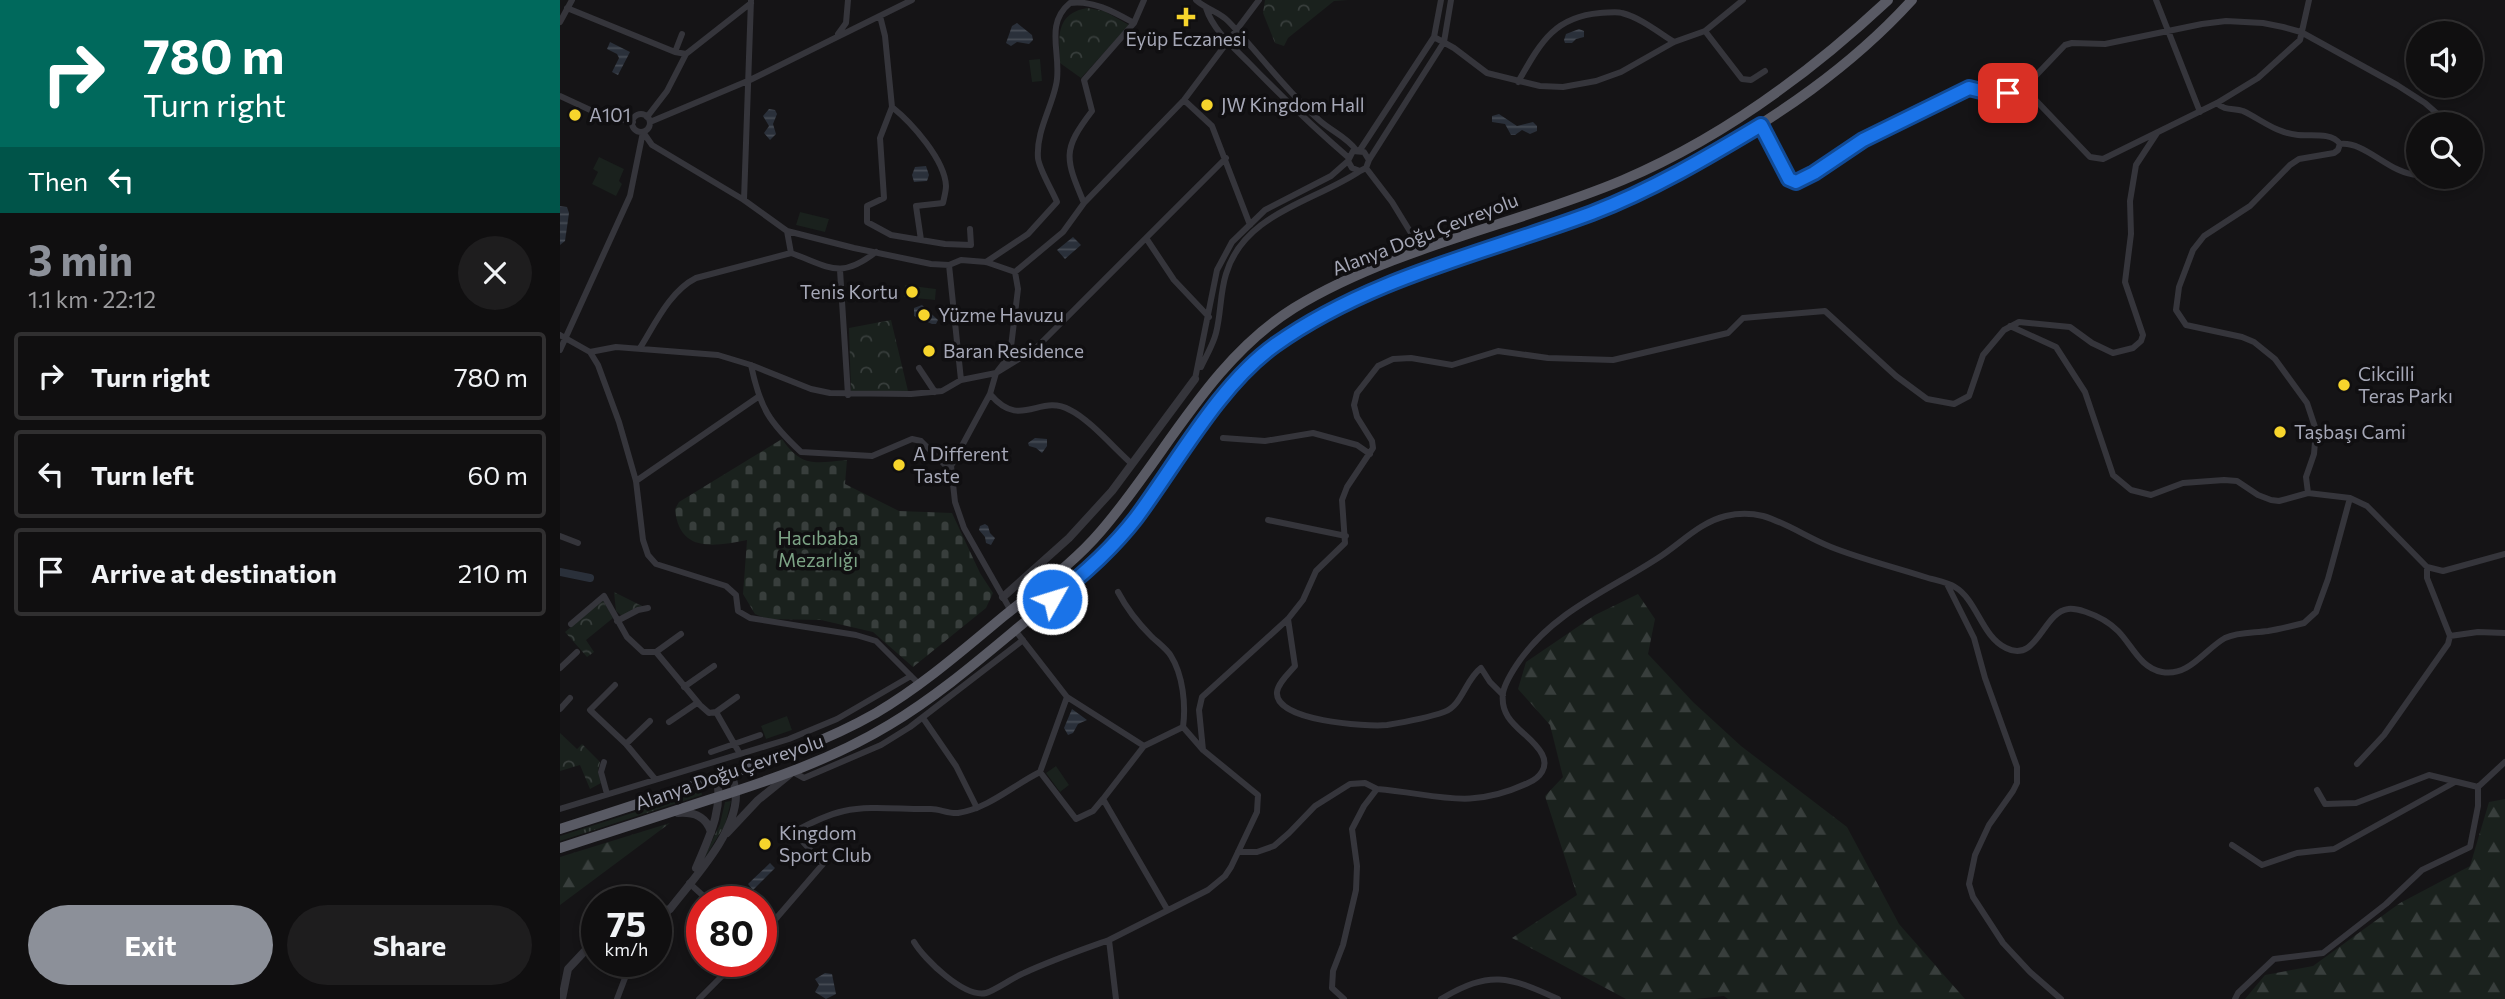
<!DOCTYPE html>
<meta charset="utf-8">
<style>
body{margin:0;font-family:Commissioner,sans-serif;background:#1e1d1e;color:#f1f3f6;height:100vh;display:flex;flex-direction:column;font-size:26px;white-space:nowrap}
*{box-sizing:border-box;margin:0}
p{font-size:23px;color:#9c9c9f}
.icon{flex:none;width:38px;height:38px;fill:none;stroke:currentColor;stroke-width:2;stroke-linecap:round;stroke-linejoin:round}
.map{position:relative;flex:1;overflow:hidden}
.sheet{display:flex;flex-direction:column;background:#100f10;width:560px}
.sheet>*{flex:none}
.banner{background:#00695c;color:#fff;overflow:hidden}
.controls{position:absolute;left:1846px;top:21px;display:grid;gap:14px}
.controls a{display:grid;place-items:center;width:77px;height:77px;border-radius:50%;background:#100f10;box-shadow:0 4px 10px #0003,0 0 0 2px #302f30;font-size:35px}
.speed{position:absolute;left:21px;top:886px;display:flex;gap:14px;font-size:35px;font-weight:700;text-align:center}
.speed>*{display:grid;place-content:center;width:91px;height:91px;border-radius:50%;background:#100f10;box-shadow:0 4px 10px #0003,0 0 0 2px #302f30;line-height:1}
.speed small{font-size:18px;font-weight:400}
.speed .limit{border:10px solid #d22;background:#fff;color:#111}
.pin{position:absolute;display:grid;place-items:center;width:60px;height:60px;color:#fff;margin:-30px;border-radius:14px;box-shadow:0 4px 10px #0006}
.me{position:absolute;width:77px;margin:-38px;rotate:51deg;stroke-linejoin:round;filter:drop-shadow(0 0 5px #0008)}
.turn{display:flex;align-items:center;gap:24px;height:147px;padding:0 28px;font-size:32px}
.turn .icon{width:91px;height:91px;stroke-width:2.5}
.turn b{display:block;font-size:49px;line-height:60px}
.then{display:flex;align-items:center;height:66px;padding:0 28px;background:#0003;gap:14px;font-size:26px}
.round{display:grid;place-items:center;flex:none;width:74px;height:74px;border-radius:37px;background:#1e1d1e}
.head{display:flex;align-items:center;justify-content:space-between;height:119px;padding:0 28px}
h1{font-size:42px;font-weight:700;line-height:52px;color:#8c9099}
.action{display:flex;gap:14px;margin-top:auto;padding:14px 28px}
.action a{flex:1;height:80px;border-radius:42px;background:#8c9099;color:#fff;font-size:28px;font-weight:700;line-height:80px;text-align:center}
.action a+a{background:#1e1d1e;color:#f1f3f6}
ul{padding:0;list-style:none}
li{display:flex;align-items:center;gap:21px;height:88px;margin:0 14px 10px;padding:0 14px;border:4px solid #302f30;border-radius:7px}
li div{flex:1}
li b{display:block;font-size:26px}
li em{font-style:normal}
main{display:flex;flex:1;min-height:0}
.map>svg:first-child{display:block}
</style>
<main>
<section class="sheet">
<div class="banner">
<div class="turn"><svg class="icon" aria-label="right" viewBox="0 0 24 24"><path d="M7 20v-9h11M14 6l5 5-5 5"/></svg><div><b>780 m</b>Turn right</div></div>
<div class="then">Then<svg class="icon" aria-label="left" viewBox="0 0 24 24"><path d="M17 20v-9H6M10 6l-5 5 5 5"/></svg></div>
</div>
<div class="head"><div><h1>3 min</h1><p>1.1 km · 22:12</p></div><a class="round"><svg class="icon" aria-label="close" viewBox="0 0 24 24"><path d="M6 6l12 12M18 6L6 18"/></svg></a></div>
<ul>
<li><svg class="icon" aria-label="right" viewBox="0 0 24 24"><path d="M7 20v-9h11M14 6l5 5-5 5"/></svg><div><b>Turn right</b></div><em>780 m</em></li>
<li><svg class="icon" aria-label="left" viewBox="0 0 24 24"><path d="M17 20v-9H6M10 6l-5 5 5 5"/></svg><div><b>Turn left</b></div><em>60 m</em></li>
<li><svg class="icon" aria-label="arrive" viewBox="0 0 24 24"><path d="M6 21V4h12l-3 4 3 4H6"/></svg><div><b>Arrive at destination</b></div><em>210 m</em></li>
</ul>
<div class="action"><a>Exit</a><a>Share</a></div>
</section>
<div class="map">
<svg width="1945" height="999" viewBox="0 0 1945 999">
<defs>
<pattern id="grass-tufts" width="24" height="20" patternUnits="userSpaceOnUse" patternTransform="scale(1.75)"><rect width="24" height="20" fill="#1a211d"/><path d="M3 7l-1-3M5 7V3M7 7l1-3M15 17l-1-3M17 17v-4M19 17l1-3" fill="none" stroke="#383e3c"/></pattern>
<pattern id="forest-firs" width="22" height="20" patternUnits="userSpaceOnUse" patternTransform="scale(1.75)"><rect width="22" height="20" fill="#1a211d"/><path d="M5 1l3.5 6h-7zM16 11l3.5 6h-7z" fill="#383e3c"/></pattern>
<pattern id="cemetery-stones" width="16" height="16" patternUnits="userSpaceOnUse" patternTransform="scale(1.75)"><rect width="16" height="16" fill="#1a211d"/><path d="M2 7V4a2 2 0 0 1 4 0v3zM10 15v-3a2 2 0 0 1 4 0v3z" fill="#383e3c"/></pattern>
<pattern id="park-crowns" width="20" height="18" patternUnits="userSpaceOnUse" patternTransform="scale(1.75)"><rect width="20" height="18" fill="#1a211d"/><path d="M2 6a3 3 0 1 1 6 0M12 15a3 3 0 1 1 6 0" fill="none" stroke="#383e3c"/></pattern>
<pattern id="water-rules" width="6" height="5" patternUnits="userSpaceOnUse" patternTransform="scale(1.75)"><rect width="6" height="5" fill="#2a303a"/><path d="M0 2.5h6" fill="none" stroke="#464b54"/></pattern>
</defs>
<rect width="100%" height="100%" fill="#151416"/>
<path fill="url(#grass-tufts)" d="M 141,791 L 142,795 L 0,841 L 0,836 Z
M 171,801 L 165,825 L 142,862 L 160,824 L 165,802 Z"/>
<path fill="url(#forest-firs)" d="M 1078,594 L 1095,619 L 1088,654 L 1133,702 L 1181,746 L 1287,827 L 1339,924 L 1405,999 L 1168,999 L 1164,996 L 1135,999 L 1066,999 L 952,938 L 1017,895 L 985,796 L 1003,777 L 990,725 L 958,689 L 966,662 L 1035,615 Z
M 1945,799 L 1945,999 L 1685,999 L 1705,975 L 1753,966 L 1840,903 L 1910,866 L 1929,802 Z
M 110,823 L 0,905 L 0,857 Z"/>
<path fill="url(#cemetery-stones)" d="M 222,439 C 242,468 255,463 287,460 L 285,484 L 339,511 L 392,513 L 420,573 L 433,593 L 426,608 L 353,667 L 313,632 L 261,620 L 207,619 L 195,614 L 183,594 L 187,540 C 156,546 119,554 115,509 L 119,502 Z"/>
<path fill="url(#park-crowns)" d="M 705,0 L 788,0 L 774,1 L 728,38 L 724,46 L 715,43 L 703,13 Z
M 527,8 L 544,11 L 569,25 L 521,78 L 500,63 C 499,37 495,14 527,8 Z
M 331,320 L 348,391 L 291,392 L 289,328 Z
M 54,592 L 84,607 L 62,616 L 56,611 Z
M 43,600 L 53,618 L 26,640 L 34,652 L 27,657 L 5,632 Z
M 0,733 L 17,749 L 22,744 L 40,762 L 38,771 L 41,783 L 30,789 L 20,765 L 0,771 Z"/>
<path fill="#1a211d" d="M 480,59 L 482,81 L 472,82 L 469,60 Z
M 39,157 L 64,169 L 59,181 L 62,184 L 56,196 L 32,184 L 38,172 L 33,169 Z
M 240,212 L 269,219 L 265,232 L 236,225 Z
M 345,285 L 376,289 L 375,300 L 344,297 Z
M 227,716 L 232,730 L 206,739 L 201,726 Z
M 496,766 L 509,785 L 500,792 L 486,773 Z"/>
<path fill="url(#water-rules)" d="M 457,23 L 472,35 L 473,40 L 469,44 L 457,42 L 451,46 L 446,43 L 452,26 Z
M 1019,29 L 1024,31 L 1024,37 L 1016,39 L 1012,43 L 1005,43 L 1004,40 L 1006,34 Z
M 50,42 L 70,52 L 58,75 L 52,72 L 59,58 L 57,54 L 47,49 Z
M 209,109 L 215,110 L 217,114 L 213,124 L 216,134 L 210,140 L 204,133 L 209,126 L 203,116 Z
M 939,114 L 957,126 L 973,122 L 977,126 L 977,131 L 970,134 L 962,130 L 955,135 L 951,135 L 945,124 L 932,122 L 932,116 Z
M 366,166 L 369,175 L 367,181 L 354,182 L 352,175 L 355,167 Z
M 0,206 L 7,207 L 9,213 L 5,241 L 0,245 Z
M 513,237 L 521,245 L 505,259 L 497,250 Z
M 362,305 L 378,320 L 376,324 L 372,324 L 354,316 L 354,308 Z
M 475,438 L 487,439 L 487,446 L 482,453 L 476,448 L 469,446 L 468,443 Z
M 425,524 L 428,526 L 430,533 L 435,538 L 431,545 L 426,543 L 425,537 L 419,530 L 420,526 Z
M 512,709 L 527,720 L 518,724 L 513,733 L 508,735 L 504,728 Z
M 210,863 L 215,868 L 193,890 L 188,884 Z
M 265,973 L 272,974 L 276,994 L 266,999 L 255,992 L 259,985 L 255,979 Z"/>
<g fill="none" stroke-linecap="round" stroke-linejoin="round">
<path stroke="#2a303a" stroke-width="8" d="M 0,572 L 30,578"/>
<path stroke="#35353b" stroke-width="6" d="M 636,0 C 646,9 659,12 668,21 C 699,53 725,90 759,120 C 771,131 787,137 796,150
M 1596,0 L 1640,112
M 7,8 L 115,52 L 126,54
M 646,8 C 653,30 673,47 689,63 C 721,96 754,128 789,158
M 320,16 L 325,36 L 332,107 L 320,138 L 324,198 L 307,206 L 307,222 L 331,235 L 385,244 L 411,245 L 410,229
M 0,22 L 12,0
M 1145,31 L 1182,79 L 1191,80 L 1205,71
M 278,34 L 286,23 L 288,0
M 874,37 L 894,48 L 927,73 L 980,86 L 1003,87 L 1036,81 L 1061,72 L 1114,42 L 1145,31 L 1183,0
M 115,52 L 122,34
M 958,82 C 980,44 993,17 1040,13 C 1047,13 1056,11 1062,13 C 1081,18 1098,32 1114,42
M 1464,88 L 1530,157 L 1543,159 L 1657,103 L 1698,78 L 1740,40 L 1749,0
M 0,96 L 41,115 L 73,122
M 624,100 L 652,126 L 690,225
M 1657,103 C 1664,111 1674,108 1683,111 C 1702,120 1716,133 1738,135 C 1751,136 1772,132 1780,144 L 1778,150 L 1774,153 L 1739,159 L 1730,165 L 1690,206 L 1644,236 L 1633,250 L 1619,287 L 1616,310 L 1626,325 L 1682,337 L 1694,342 L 1715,359 L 1747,403 L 1756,430 L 1754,454 L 1746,477 L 1748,493
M 332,107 C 352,123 385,160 386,186 C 386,191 384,198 383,203 L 356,206 L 361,240
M72 123a9 9 0 1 1 18 0a9 9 0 1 1-18 0Z
M 87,117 L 107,91 L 126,54 L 191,3
M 90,122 L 190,80 L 352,0
M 1201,125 L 1227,175 L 1236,182 L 1254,173 L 1303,140 L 1409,88 L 1439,94 L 1464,88 L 1505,45 L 1512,43 L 1545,44 L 1642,24 L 1666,21 L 1703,23 L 1723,27 L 1741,32 L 1837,85 L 1865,103 L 1889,124
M 83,132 L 92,145 L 184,200 L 227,231 L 294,248 L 371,264 L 389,265 L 401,260 L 426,262 L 455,272 L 503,232 L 524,203 L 624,100 L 699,0
M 1780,144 C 1806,141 1829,174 1858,175
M 800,150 L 874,37 L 881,0
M 809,160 L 884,42 L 891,0
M 806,168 L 832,202 L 851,233
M 184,200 L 191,0
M 524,203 C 505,158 502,150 532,111 L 524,80 L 574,23
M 227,231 L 231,253 C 270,267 280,280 316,252
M 586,238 L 614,280 L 649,317
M 426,262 L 468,234 L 497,202 C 492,190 479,169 478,158 C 476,132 491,109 496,85 C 503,57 483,25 510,3 C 533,0 554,12 574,23 L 584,0
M 389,265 L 401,380
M 280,270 L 288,395
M 1450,326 L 1496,347 L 1525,392 L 1553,475 L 1571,490 L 1591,495 L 1623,483 L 1664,480 L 1677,481 L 1698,495 L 1711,500 L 1719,501 L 1748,493 L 1790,498 L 1807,506 L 1867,567 L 1883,571 L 1945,554
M 0,335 L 30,352 L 38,365 L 59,422 L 76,481 L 83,540 L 88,555 L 96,564 L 166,586 L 176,595 L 178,611 L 190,618 L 296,635 L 316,641 L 359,684
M 80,348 C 95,324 110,291 136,278 L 231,253
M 0,350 L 70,196 L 83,132
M 30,352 L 56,347 L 158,355 L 191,365 L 251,389 L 270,393 L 351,394 L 382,391 L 401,380 L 436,373 L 475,349 L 666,158
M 191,365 C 200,408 209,422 241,452 L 312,456 L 352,439 L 361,441 L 391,471
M 641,367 C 646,356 653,345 656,333 C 661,314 660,293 666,274 C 684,213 754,202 800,171
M 359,368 L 375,392
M 635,379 L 657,270 L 672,242 L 705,210 L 771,176 L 788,161 L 793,151 L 804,152 L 809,160 L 806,168 L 800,171 L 792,168 L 788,161
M 430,394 C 461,431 479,393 510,410 C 529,419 555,449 572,464
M 663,438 L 705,441 L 753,433 L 797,445 L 810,454
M 76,481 L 198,397
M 708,520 L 786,536
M 0,536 L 18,543
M 1387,584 L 1414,638 L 1425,678 L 1457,767 L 1457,783 L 1453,791 L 1429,825 L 1415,855 L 1409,884 L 1413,897 L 1443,943 L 1470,972 L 1501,999
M 558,592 C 567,609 577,622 591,636 C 597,642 607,649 611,656 C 623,675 626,705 623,727
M 451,611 L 404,528 L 395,502 L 391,466 L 430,394 L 436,373 L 450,355 L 458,289 L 455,272
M 728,619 L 735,666 C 729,673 718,683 717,692 C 714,721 806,727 827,725 C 845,722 867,718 884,712 C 902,706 905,680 921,668 L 930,682 L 943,695
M 57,621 L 78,610 L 88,608
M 11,624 L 44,596 L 67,637 L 83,652 L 96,652 L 140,705 L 149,713 L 156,712 L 180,754
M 455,630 L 507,697 L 584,746 L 623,727 L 643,750 L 698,795 L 697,812 L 671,867 L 665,876 L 648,890 L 549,940 L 556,999
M 1890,636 L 1918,632 L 1945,633
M 96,652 L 121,634
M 0,668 L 17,652
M 55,685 L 30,710 L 66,744
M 124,687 L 154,666
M 507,697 L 480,772 L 516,819 L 533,811 L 543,799 L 607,909
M 0,709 L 10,698
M 156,712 L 177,697
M 363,718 L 396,766 L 417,808
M 90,721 L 66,744 L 95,779
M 109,722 L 137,703
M 643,750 L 639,710 L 642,697 L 728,619 L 743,600 L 756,571 L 785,543 L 782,500 L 787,487 L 813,448 L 812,441 L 797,417 L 794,405 L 797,393 L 818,366 L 833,359 L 851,358 L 892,365 L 938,351 L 988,358 L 1053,360 L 1168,333 L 1183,318 L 1265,311 L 1336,376 L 1367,399 L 1394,404 L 1409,396 L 1423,355 L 1444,330 L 1459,322 L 1510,327 L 1532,343 L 1553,353 L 1573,348 L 1581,341 L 1583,335 L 1565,282 L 1571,234 L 1570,201 L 1576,165 L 1597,133
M 151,752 L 200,735
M 44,762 L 41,772 L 47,794
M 1797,764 L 1824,735 L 1888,644 L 1890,636 L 1867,578 L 1867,567
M 233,772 L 244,778 L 321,745 L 350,727 L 463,640
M 1757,790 L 1765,804 L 1796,803 L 1869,775 L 1918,787
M 543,799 L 584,746
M 0,809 L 229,739 L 277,719 L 351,676
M 1672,845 L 1702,865 L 1737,853 L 1774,849 L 1895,782
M 678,852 L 697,852 L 714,846 L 729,833 L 755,806 L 790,784 L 805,783 L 817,789 C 878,794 908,811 968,783 C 980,778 989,767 982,754 C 970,732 939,724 943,693 C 945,682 953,670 960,660 C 995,611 1049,590 1098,558 C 1120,544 1140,522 1166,516 C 1178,513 1191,513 1203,516 C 1227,523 1248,538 1271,547 C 1301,559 1334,567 1365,577 C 1374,580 1387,582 1395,587 C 1417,600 1422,637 1446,648 C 1477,664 1483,612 1508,609 C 1515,608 1520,610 1526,612 C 1538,616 1549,622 1558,631 C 1572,645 1580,668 1602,672 C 1629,677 1644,650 1665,638 C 1678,632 1694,633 1708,631 C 1720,629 1732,626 1744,623 L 1756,612 L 1768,579 L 1790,498
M 129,883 L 149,901
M 96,933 L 110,909
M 201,936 L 263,864 L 234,832 C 250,823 266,815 284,811 C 310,805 344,810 371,809 C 380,809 389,814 398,813 C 429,808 452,786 480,772
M 354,942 C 364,959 404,998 426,993 C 434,991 454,977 464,973 C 492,960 521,950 549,940
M 57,999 L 65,978 L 77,961
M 139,999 L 177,961
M 784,999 L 772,988 L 773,971 L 783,945 L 796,890 L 797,866 L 792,829 L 804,806 L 817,789
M 881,999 C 930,970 948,976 998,999
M 1675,999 L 1678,993 L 1714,959 L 1763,953 L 1826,904 L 1862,870 L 1910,847 L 1918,806 L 1918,787 L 1945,762"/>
<path stroke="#35353b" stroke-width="8" d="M 443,597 L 509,538 L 552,491 L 635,379
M 118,813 C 134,812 146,816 151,832
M 167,833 L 198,800 L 229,775
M 136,868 C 149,837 163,811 157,778
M 96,912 L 110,909 C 133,879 176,834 176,795 C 176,788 173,780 171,773
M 2,999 L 8,969 L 37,938"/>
<path stroke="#595a64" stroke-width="10" d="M 0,829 C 54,812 107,794 160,777 C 214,759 267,741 316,713 C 362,686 403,650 444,616 C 477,589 513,564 541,531 C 605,457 649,361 734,308 C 834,247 956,225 1063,180 C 1160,139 1251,72 1328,0
M 0,848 C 49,832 99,816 148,800 C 211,780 273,759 329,725 C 376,697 418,661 460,626 C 491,600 525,576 552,545 C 616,475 656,383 738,330 C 821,275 933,248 1027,215 C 1065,201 1102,182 1137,162 C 1216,118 1291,67 1352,0"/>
</g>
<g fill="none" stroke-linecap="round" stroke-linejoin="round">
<defs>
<path id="route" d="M 492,599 C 523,575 552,549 576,518 C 617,463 659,385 715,345 C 809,278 925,253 1032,213 C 1092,190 1146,158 1201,125 L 1229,179 L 1236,182 L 1254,173 L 1303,140 L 1409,88 L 1429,93 L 1448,93"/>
</defs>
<use href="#route" stroke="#114b97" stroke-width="18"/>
<use href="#route" stroke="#1a73e8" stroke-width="12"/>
</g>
<g fill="#f7d52c" stroke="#100f11" stroke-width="2.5">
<path d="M622.5 6.5h7v7h7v7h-7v7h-7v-7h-7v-7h7z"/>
<circle cx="647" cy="105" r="7"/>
<circle cx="15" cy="115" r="7"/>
<circle cx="352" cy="292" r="7"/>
<circle cx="364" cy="315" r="7"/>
<circle cx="369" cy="351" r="7"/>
<circle cx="1784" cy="385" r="7"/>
<circle cx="1720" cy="432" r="7"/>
<circle cx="339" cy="465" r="7"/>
<circle cx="205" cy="844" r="7"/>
</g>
<g text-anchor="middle" stroke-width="7" stroke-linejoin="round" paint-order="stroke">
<g font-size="19" fill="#a6a8b7" stroke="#100f11" text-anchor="start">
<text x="626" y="46" text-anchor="middle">Eyüp Eczanesi</text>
<text x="661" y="112">JW Kingdom Hall</text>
<text x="29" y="122">A101</text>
<text x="338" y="299" text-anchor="end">Tenis Kortu</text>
<text x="378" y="322">Yüzme Havuzu</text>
<text x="383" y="358">Baran Residence</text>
<text x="1798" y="381">Cikcilli<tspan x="1798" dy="22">Teras Parkı</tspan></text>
<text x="1734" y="439">Taşbaşı Cami</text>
<text x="353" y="461">A Different<tspan x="353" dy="22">Taste</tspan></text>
<text x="219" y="840">Kingdom<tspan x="219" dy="22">Sport Club</tspan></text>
</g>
<g font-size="19" fill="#a6a8b7" stroke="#100f11">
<text transform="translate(865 234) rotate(-21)" y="7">Alanya Doğu Çevreyolu</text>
<text transform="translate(169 772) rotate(-19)" y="7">Alanya Doğu Çevreyolu</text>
</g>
<g font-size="19" fill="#7ca385" stroke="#100f11">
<text x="258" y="545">Hacıbaba<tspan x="258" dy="22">Mezarlığı</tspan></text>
</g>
</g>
</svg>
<div class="controls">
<a><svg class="icon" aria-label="sound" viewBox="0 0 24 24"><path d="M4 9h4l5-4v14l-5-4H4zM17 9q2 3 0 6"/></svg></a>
<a><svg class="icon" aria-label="search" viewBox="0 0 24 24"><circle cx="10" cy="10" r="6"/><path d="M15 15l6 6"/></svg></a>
</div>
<div class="speed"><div>75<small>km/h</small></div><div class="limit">80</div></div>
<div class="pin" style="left:1448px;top:93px;background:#d93025"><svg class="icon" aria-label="arrive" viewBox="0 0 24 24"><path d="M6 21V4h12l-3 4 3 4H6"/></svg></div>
<svg class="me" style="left:492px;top:599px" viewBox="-20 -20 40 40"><circle r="17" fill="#1a73e8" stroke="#fff" stroke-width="3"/><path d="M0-11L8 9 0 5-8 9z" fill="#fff"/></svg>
</div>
</main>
